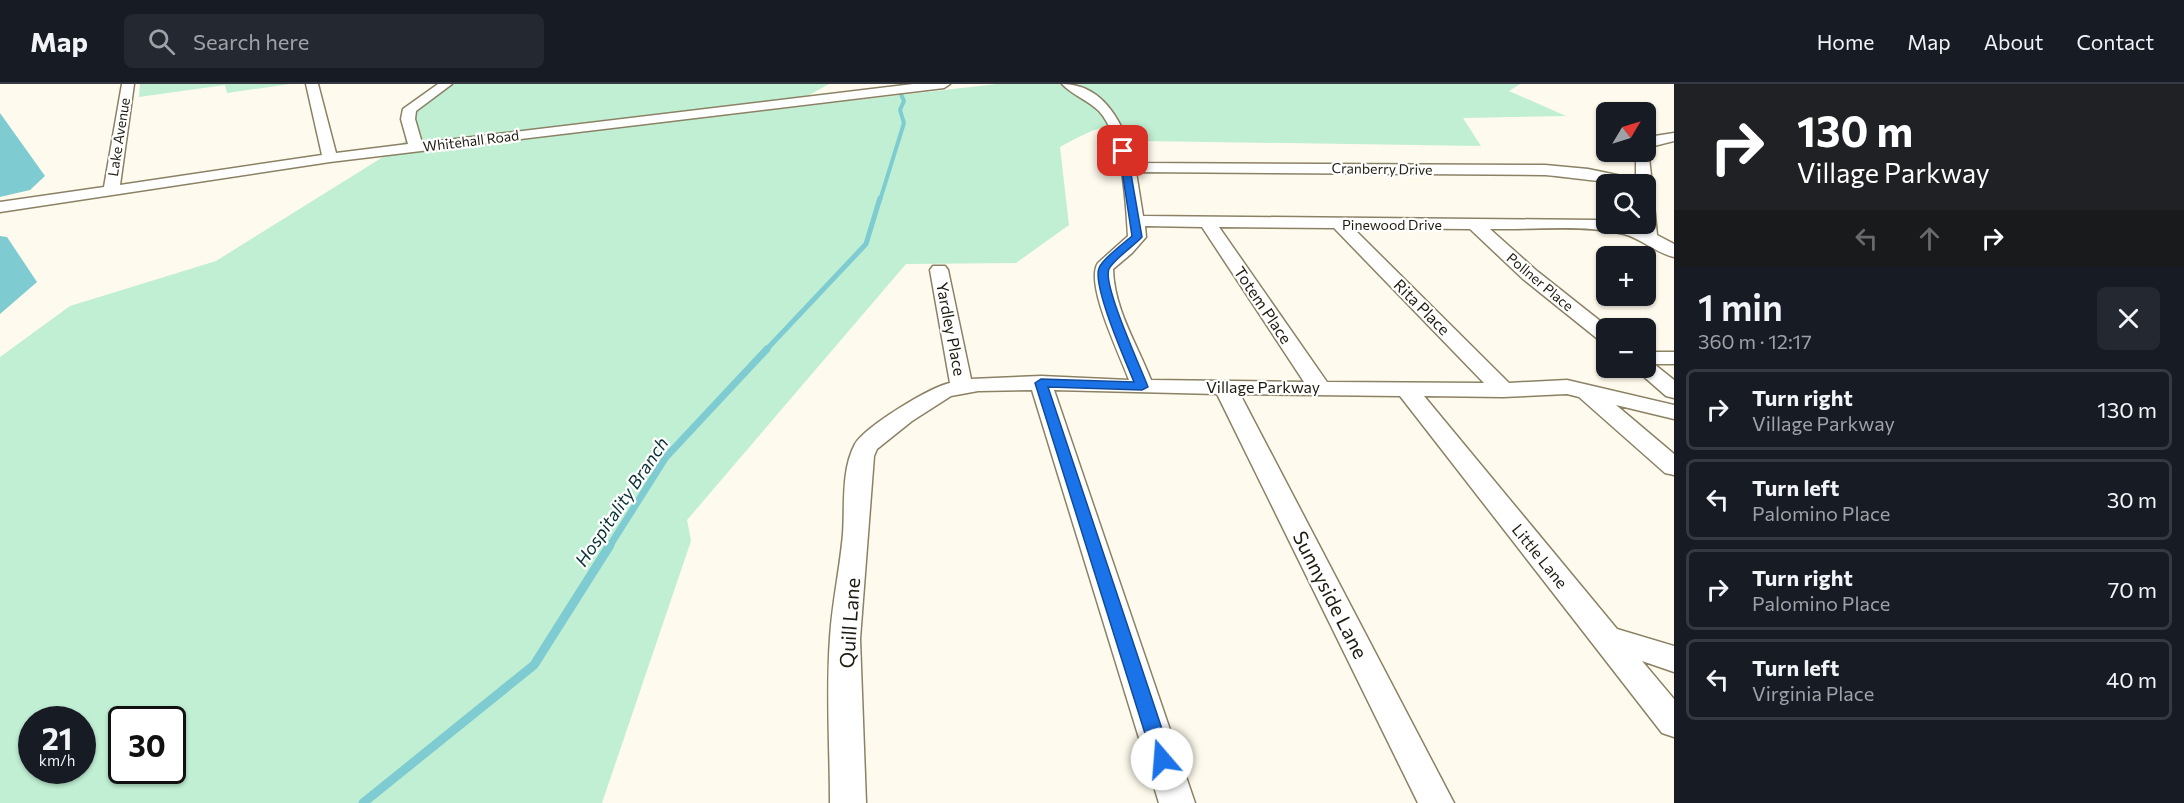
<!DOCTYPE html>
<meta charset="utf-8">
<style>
body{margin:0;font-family:Commissioner,sans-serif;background:#242831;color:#f1f3f6;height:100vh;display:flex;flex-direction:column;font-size:22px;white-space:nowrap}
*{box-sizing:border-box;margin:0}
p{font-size:20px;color:#9ea1a6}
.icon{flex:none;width:33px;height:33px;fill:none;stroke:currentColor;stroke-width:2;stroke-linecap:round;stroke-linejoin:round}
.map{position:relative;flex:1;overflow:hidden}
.panel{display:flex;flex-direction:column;background:#171b24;width:510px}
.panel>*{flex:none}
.banner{background:#202124;color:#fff;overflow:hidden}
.needle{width:39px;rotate:52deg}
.controls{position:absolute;left:1596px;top:18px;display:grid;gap:12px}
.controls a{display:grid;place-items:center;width:60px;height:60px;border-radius:9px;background:#171b24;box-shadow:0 2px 4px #0004;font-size:30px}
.speed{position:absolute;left:18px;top:622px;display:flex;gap:12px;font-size:30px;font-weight:700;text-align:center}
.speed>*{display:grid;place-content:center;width:78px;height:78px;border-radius:50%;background:#171b24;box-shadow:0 2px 4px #0004;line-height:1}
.speed small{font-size:15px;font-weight:400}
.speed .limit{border:3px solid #111;border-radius:9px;background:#fff;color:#111}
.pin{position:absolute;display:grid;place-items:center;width:51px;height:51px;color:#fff;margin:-26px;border-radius:12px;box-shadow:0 3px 9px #0006}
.me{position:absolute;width:66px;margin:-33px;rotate:342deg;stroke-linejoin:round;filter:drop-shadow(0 0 4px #0008)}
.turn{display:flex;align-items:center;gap:21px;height:126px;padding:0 24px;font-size:27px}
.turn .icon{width:78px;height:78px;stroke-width:2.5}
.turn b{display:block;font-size:42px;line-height:51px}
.lanes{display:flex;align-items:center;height:57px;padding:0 24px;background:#0003;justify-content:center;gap:30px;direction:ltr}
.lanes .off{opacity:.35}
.round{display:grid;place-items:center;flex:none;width:63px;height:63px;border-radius:9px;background:#242831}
.summary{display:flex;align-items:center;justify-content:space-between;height:102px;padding:0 24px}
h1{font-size:36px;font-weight:600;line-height:45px}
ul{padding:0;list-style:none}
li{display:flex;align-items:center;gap:18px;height:81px;margin:0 12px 9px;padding:0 12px;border:3px solid #363941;border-radius:9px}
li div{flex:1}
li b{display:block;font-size:22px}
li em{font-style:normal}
header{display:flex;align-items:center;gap:36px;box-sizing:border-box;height:84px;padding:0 30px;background:#171b24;border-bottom:2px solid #363941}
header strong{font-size:28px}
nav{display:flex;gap:33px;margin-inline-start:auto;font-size:21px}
.search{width:420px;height:54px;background:#242831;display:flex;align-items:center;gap:15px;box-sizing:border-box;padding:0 21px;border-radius:9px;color:#9ea1a6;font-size:22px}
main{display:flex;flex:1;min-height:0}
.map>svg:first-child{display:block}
</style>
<header>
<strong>Map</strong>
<div class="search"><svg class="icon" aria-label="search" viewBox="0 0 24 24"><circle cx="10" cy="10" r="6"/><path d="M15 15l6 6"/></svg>Search here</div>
<nav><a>Home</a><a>Map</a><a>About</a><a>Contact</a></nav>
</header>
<main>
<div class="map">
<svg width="1674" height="719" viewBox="0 0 1674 719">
<rect width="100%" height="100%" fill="#fefaed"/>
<path fill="#c0efd3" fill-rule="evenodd" d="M 140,0 L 290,0 L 227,9 L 225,1 L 139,13 Z
M 446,0 L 829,0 L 786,24 L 997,0 L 1520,0 L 1509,7 L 1566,32 L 1463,34 L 1481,62 L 1144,57 L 1143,52 C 1109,33 1091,47 1060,63 L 1069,141 L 1016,179 L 906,180 L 687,436 L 691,457 L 602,719 L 0,719 L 0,273 L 70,222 L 216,177 L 383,73 L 409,54 L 418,17 ZM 32,636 L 82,636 L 82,687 L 32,687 ZM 122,636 L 172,636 L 172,687 L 122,687 Z"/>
<path fill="#7ecbd1" d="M 0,29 L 45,92 L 30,106 L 0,113 Z
M 0,152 L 7,153 L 37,198 L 0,230 Z"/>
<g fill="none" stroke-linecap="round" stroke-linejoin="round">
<path stroke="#7ecbd1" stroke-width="4" d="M 880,116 L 904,39 L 900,26 L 904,17 L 900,8"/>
<path stroke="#7ecbd1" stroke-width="5" d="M 766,266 L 866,160 L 880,114"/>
<path stroke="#7ecbd1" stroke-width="7" d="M 609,463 L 666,373 L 767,265"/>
<path stroke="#7ecbd1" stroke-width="9" d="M 363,719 L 534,581 L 610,461"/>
<defs>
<path id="minor" d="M 122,0 L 134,0 L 120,101 L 322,71 L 306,0 L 318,0 L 336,69 L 408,60 L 401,35 L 403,25 L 438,0 L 452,0 L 416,27 L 415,35 L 422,59 L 913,0 L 950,0 L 944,4 L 330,78 L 0,128 L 0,118 L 104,103 Z
M 1062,0 C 1105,0 1125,42 1134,79 L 1545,81 L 1588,85 L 1636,95 L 1636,68 L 1646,68 L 1646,64 L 1648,65 L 1652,100 L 1646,104 L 1646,100 C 1612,100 1579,94 1545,91 L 1136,88 L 1143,132 L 1595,136 L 1639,144 L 1639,140 L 1646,140 L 1646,116 L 1652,118 L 1654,121 L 1657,151 L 1674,160 L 1674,173 C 1656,169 1642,155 1624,150 C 1584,140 1532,146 1490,145 L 1537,187 L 1609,244 L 1606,244 L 1606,258 L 1599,256 L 1523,195 L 1470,145 L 1353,144 L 1509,299 L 1567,296 L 1674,321 L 1674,335 L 1616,321 L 1674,370 L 1674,391 L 1665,389 L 1579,313 L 1567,310 L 1503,313 L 1424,312 L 1617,545 L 1674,562 L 1674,588 L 1642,577 L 1674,615 L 1674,653 L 1662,649 L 1400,312 L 1240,310 L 1454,719 L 1418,719 L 1217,310 L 1054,306 L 1195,719 L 1159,719 L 1032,306 L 978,307 L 951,312 L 912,337 L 877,365 L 874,372 L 860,555 L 866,719 L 830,719 C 830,665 826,609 830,554 C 832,519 840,485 843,450 C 845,421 841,386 855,360 C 866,342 930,303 950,299 L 930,186 L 933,182 L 945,182 L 948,186 L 971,295 L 1041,292 L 1129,296 C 1121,273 1084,199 1098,179 L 1128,152 C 1126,118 1123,53 1099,27 C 1088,16 1072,11 1062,0 ZM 1145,142 L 1202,143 L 1304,298 L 1151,296 C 1137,260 1114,225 1113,185 L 1132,169 L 1146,153 ZM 1219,143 L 1334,144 L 1484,299 L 1327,298 Z
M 1674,49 L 1674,57 L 1646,64 L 1646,54 L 1648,53 Z
M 1646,268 L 1674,268 L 1674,280 L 1654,280 L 1674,296 L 1674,314 L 1666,312 L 1634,284 L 1646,284 Z"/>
</defs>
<use href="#minor" stroke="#8b8164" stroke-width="3"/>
<use href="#minor" fill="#fff" fill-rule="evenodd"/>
</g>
<path fill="#1a73e8" stroke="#114b97" stroke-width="1.5" d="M 1123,64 L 1127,67 L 1142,153 C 1134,162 1114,175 1109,185 C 1102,200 1141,284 1148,303 L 1142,306 L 1048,303 L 1172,675 L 1169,681 L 1162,684 L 1156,681 L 1153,675 L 1035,299 L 1041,295 L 1134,298 C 1126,278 1092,202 1099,184 C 1102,175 1124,159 1132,152 L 1119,67 Z"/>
<g text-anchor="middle" stroke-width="4.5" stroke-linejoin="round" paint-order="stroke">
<g font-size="14" fill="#1f1b10" stroke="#fff">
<text transform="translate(119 53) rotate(-81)" y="5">Lake Avenue</text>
<text transform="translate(471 57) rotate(-7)" y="5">Whitehall Road</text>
<text transform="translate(1382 85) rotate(1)" y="5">Cranberry Drive</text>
<text x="1392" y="146">Pinewood Drive</text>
<text transform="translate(1540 198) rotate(40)" y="5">Pollner Place</text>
</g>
<g font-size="16" fill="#1f1b10" stroke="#fff">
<text transform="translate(1263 221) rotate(56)" y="6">Totem Place</text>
<text transform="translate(1422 223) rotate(45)" y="6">Rita Place</text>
<text transform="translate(951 245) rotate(79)" y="6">Yardley Place</text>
<text x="1263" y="309">Village Parkway</text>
<text transform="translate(1540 472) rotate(51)" y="6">Little Lane</text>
</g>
<g font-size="18" font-style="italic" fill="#0b3235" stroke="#fff">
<text transform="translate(622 418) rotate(-56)" y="6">Hospitality Branch</text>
</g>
<g font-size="20" fill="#1f1b10" stroke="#fff">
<text transform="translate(1330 511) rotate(63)" y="7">Sunnyside Lane</text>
<text transform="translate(850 539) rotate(-86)" y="7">Quill Lane</text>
</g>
</g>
</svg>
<div class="controls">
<a><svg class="needle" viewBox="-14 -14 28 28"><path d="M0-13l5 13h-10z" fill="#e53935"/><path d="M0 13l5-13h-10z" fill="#9ea1a6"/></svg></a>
<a><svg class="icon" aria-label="search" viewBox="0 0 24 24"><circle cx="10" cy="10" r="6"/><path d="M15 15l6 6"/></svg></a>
<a>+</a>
<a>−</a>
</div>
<div class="speed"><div>21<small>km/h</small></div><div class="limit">30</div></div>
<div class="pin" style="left:1123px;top:67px;background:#d93025"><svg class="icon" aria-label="arrive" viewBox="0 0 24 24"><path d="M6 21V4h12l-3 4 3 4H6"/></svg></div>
<svg class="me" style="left:1162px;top:675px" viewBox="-20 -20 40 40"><circle r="19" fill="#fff"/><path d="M0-13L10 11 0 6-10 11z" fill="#1a73e8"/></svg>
</div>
<section class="panel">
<div class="banner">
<div class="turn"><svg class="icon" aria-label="right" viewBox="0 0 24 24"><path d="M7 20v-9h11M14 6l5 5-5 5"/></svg><div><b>130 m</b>Village Parkway</div></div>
<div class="lanes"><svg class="icon off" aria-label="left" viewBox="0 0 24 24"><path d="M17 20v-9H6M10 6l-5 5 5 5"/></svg><svg class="icon off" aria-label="ahead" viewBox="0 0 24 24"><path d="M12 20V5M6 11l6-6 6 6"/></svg><svg class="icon" aria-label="right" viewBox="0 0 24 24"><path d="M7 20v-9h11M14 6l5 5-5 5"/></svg></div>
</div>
<div class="summary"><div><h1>1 min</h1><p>360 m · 12:17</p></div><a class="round"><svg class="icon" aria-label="close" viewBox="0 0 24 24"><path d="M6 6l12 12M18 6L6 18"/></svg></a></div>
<ul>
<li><svg class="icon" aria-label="right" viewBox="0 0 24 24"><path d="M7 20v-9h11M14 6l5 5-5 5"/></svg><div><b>Turn right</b><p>Village Parkway</p></div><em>130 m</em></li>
<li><svg class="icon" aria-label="left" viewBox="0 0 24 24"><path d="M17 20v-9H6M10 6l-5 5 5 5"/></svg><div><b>Turn left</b><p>Palomino Place</p></div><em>30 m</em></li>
<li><svg class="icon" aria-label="right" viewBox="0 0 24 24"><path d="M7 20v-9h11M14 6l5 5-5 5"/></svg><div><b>Turn right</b><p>Palomino Place</p></div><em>70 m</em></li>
<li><svg class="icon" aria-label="left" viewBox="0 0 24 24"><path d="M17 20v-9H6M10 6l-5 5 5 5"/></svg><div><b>Turn left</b><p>Virginia Place</p></div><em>40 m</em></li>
</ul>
</section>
</main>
